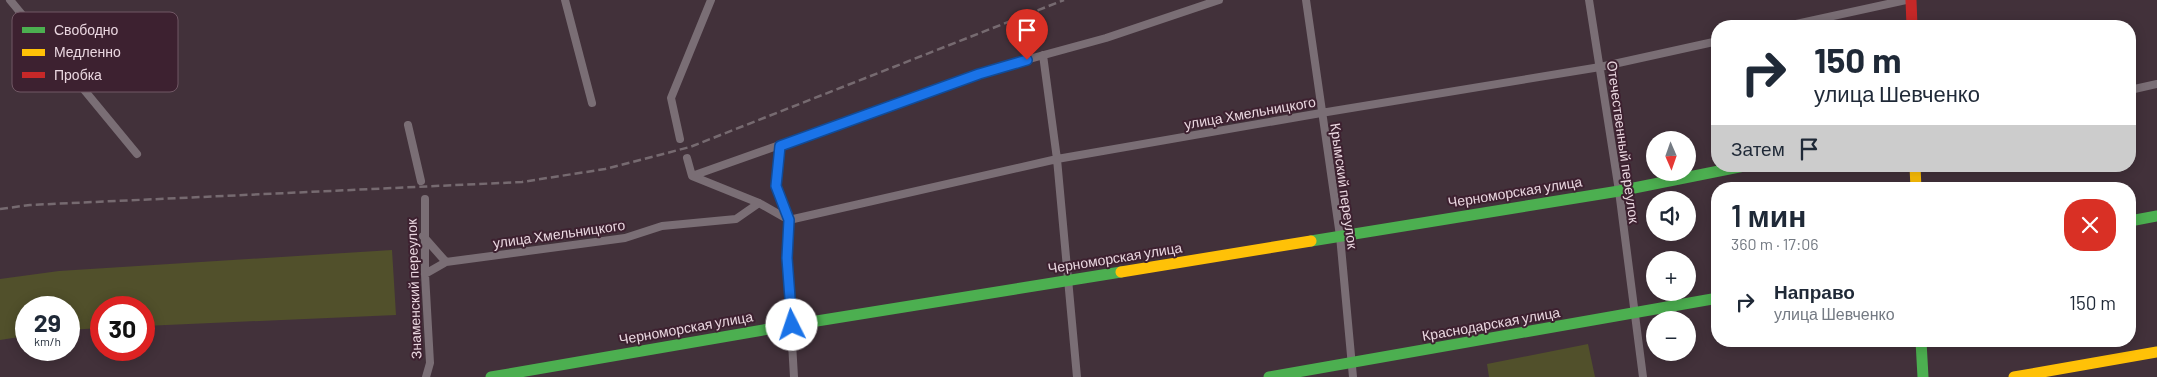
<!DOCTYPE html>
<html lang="ru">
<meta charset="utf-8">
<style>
body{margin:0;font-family:Barlow,sans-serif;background:#f6f6f7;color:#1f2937;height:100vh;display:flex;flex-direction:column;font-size:19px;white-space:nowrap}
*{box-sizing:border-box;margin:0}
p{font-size:16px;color:#747a83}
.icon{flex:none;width:28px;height:28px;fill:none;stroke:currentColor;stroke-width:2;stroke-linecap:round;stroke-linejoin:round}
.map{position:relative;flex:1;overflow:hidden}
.details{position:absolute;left:1711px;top:182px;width:425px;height:165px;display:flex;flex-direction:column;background:#fff;border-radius:20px;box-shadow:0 2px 12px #0003}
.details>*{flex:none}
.guide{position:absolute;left:1711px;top:20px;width:425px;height:152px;border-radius:20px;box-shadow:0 2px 12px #0003;background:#fff;color:#1f2937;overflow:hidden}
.needle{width:32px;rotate:178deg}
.fabs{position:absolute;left:1646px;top:131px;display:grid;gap:10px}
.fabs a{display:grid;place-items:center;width:50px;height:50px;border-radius:50%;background:#fff;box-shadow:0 2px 12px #0003;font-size:25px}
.speed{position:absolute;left:15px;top:296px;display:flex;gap:10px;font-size:25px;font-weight:700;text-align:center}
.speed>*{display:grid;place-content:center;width:65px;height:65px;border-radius:50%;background:#fff;box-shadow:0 2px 12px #0003;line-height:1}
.speed small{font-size:12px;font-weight:400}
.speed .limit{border:8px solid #d22;background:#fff;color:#111}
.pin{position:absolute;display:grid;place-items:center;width:42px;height:42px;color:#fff;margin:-51px -21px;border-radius:50% 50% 50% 0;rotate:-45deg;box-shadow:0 0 5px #0007}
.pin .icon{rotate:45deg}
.me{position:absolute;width:55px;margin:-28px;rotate:356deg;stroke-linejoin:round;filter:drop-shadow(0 0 4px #0008)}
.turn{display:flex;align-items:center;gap:18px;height:105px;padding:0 20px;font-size:22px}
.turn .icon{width:65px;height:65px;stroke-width:2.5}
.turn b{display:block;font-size:35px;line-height:42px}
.then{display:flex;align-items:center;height:48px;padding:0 20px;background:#0003;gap:10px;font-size:19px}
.round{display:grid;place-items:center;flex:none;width:52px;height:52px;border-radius:20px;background:#f6f6f7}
.head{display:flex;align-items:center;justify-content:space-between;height:85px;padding:0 20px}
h1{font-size:30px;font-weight:600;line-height:38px}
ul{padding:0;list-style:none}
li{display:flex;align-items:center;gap:15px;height:70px;padding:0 20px}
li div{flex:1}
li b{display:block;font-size:19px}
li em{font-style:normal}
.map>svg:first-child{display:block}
</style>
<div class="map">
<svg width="2157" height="377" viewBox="0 0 2157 377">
<rect width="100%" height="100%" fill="#42313a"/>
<path fill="#51502b" d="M 392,250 L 396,315 L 144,326 L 144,308 L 101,308 L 101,328 L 69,330 L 69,308 L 26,308 L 26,336 L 0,340 L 0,279 L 59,271 Z
M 1588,344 L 1595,377 L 1489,377 L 1487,364 Z"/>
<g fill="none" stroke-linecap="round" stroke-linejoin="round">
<path stroke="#7a6e75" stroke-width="8" d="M 10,0 L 137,154
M 565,0 L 592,103
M 1306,0 L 1340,236 L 1353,377
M 1589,0 L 1619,191 L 1643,377
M 1787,26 L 1906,0
M 1043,55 L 1057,159 L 1077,377
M 2130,90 L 2157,84
M 408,125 L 421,181
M 680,139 L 671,98 L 711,0
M 780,146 L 776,186 L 789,220 L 787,258 L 794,377
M 687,158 L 692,176 L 759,203 L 789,220 L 1057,159 L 1321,113 L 1600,67 L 1718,41
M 692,176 L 996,68 L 1106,38 L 1219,0
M 425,199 L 425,274 L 430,363 L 426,377
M 423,236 L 446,262
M 425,274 L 446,262 L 625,238 L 662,226 L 736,219 L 759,203"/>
<path stroke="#4caf50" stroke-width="11" d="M 2130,221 L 2157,216
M 1311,241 L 1619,191 L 1744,166
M 1921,341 L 1923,377
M 491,377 L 792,325 L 1121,272
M 1269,377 L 1718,298"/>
<path stroke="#ffc107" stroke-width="11" d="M 1915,166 L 1916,189
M 1121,272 L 1311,241
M 2014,377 L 2157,352"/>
<path stroke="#c62828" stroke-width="11" d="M 1911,0 L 1912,26"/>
<path stroke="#766a70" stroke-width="2.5" stroke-dasharray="8 4" stroke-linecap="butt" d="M 0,209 L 30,205 L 522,182 L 605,169 L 690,147 L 1064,0"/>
</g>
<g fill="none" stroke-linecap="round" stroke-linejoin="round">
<defs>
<path id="route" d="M 792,325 L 787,258 L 789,220 L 776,186 L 780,146 L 979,74 L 1027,60"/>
</defs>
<use href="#route" stroke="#114b97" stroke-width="12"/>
<use href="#route" stroke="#1a73e8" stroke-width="9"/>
</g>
<g text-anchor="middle" stroke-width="4" stroke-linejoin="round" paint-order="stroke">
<g font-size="14" fill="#ead7e0" stroke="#3d2130">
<text transform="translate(1250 113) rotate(-10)" y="5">улица Хмельницкого</text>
<text transform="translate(1623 142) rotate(82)" y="5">Отечественный переулок</text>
<text transform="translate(1344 186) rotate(82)" y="5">Крымский переулок</text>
<text transform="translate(1515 192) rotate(-9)" y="5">Черноморская улица</text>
<text transform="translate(559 234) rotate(-8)" y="5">улица Хмельницкого</text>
<text transform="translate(1115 258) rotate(-9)" y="5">Черноморская улица</text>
<text transform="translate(414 289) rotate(-92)" y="5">Знаменский переулок</text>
<text transform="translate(1491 324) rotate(-10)" y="5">Краснодарская улица</text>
<text transform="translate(686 328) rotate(-10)" y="5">Черноморская улица</text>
</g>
</g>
<rect x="12" y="12" width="166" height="80" rx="8" fill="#3d2130" stroke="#715865" stroke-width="1"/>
<rect x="22" y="27" width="23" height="6" fill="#4caf50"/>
<rect x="22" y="49" width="23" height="7" fill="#ffc107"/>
<rect x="22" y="72" width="23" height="6" fill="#c62828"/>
<g font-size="14" fill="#ead7e0">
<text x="54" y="35">Свободно</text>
<text x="54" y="57">Медленно</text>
<text x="54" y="80">Пробка</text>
</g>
</svg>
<div class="fabs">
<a><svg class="needle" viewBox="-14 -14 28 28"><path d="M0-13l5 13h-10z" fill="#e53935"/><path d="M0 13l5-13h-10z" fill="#747a83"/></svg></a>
<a><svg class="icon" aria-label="sound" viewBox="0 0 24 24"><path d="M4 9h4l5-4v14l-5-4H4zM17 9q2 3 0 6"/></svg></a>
<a>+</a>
<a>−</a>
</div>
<div class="speed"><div>29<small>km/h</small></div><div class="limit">30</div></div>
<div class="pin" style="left:1027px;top:60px;background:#d93025"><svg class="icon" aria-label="arrive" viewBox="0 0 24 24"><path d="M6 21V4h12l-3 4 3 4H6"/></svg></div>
<svg class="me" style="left:792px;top:325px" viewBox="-20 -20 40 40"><circle r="19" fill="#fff"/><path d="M0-13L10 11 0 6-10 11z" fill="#1a73e8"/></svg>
<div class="guide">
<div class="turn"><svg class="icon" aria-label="right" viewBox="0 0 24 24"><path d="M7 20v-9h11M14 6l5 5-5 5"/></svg><div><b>150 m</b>улица Шевченко</div></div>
<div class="then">Затем<svg class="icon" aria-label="arrive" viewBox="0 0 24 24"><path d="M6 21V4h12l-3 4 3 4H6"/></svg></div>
</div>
<section class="details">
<div class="head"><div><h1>1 мин</h1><p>360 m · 17:06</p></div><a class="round" style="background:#d93025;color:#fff"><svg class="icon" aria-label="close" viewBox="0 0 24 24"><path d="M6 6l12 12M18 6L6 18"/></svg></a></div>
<ul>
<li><svg class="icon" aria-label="right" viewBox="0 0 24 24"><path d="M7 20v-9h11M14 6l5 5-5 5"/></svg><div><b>Направо</b><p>улица Шевченко</p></div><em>150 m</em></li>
</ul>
</section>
</div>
